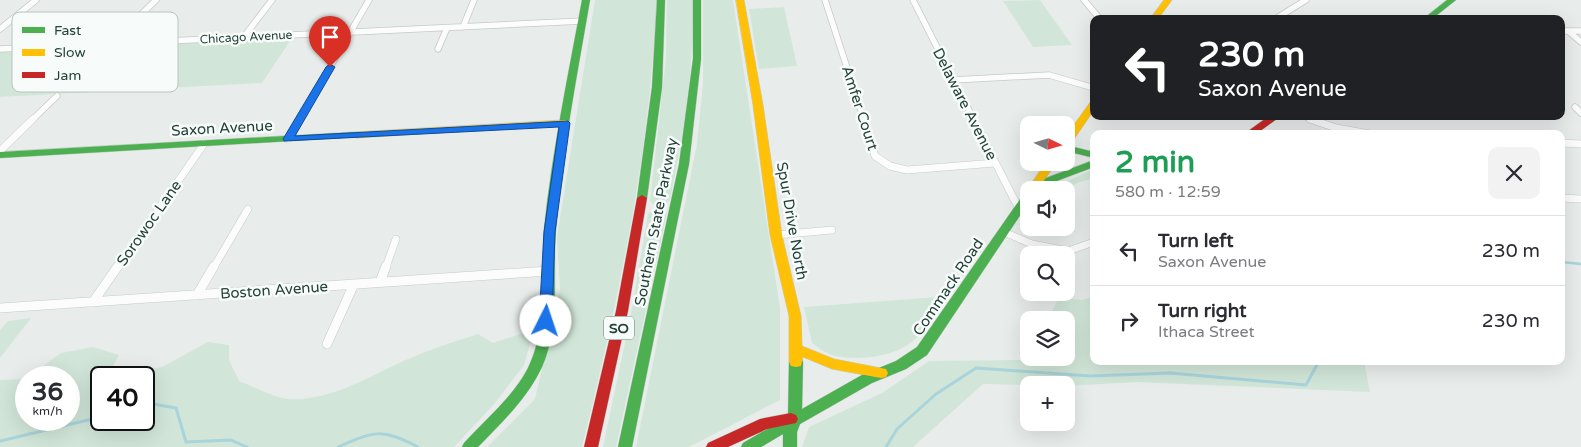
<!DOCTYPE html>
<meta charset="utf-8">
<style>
body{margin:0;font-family:"Varela Round",sans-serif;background:#f2f2f3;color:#2b2b33;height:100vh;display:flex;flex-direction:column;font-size:19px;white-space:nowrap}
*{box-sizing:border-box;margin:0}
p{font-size:16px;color:#7c7c81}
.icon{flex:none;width:28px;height:28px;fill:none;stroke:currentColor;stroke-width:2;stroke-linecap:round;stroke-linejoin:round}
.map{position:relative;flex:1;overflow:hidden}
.side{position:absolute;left:1090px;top:130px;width:475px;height:235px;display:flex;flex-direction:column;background:#fff;border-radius:10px;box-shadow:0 5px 20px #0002}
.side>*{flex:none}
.hud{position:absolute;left:1090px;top:15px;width:475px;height:105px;border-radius:10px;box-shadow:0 5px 20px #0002;background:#202124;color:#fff;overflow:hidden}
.needle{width:32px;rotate:95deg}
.controls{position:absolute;left:1020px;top:116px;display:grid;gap:10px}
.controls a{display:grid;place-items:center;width:55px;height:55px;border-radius:10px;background:#fff;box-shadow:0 5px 20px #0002;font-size:25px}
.speed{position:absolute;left:15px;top:366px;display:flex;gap:10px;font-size:25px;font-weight:700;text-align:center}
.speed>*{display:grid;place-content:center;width:65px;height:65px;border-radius:50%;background:#fff;box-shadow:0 5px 20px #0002;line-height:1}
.speed small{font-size:12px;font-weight:400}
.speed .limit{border:2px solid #111;border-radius:8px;background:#fff;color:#111}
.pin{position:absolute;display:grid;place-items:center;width:42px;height:42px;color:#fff;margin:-51px -21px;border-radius:50% 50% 50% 0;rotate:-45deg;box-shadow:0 0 5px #0007}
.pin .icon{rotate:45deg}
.me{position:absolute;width:55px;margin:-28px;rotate:4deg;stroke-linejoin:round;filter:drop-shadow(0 0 4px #0008)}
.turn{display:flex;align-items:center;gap:18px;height:105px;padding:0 25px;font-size:22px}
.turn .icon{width:65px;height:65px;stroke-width:2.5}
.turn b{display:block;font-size:35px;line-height:42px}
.round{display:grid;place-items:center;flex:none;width:52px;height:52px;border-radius:10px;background:#f2f2f3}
.summary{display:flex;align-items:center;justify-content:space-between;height:85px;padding:0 25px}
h1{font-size:30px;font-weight:800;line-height:38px;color:#1e9e55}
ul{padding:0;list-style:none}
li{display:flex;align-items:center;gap:15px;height:70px;padding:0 25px;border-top:1px solid #e1e1e2}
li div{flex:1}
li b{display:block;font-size:19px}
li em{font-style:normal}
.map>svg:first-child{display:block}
</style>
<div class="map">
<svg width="1581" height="447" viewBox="0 0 1581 447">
<rect width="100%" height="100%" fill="#e8edeb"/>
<path fill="#d1e6d8" d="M 595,0 L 656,0 C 651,152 618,300 582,447 L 487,447 L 535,399 L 560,289 L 557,237 Z
M 667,0 L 692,0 C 695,68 683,134 670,200 L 664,205 L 654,205 L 650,201 L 666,58 Z
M 703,0 L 733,0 L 780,308 L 780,400 L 689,447 L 636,447 L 697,144 L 703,83 Z
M 1040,0 L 1072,45 L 1033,47 L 1003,1 Z
M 784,7 L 797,66 L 759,69 L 749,9 Z
M 292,38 L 262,83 L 0,97 L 0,52 Z
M 1094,169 L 1094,178 L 1077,183 L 1066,191 L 1054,190 L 1061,184 Z
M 652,210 L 664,210 L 667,213 L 616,447 L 603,447 L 630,319 L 648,214 Z
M 1094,296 L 1094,361 L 1364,361 L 1370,392 L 1137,382 L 1066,386 L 983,384 L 913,447 L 802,447 L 809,427 L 882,393 L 929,361 L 1022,360 L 1029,350 L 1029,358 L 1066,358 L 1066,320 L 1047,320 L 1059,298 L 1083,300 Z
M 938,297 C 932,308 928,322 921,332 C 905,357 858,362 832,355 C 825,353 818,347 812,343 L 804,307 Z
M 31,318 L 0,358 L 0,330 L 8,321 Z
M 534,329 L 524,365 L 495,403 L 454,447 L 0,447 L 0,380 L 26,379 L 26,420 L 69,420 L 69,378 L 28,377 L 61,353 L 93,347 L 119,355 L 107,377 L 101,378 L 101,420 L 144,420 L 144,378 L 132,377 L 143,370 L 162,367 L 208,342 L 229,345 L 229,360 L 239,381 C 253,386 276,399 290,399 C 327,401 363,380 395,365 C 422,352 450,343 478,334 L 493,343 Z"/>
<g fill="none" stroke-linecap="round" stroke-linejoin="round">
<path stroke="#a9d4db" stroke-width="2.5" d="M 1561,262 L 1581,264"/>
<path stroke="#a9d4db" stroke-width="3" d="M 144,407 L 153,404 L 176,408 L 186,442 L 231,440 L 247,447
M 0,441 L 101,417
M 338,447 C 374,431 382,428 418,447
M 886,447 L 897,429 L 936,394 L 976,368 L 1090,376 L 1170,373 L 1306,385 L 1319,361"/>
<defs>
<path id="street-far2" d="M 825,0 L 864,120
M 913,0 L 974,120
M 1084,0 L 1100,19
M 1275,19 L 1306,0
M 463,27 L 474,0
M 0,29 L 36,0
M 1561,31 L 1581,31
M 1568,31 L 1581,42
M 243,38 L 272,0
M 112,43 L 156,0
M 0,49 L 583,21
M 438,49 L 447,28
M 953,80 L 1049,75 L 1094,88
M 1575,107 L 1581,113
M 1304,116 L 1313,120
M 32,120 L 57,96
M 299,120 L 369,0"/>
<path id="street-far1" d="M 863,119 L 875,156 L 890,166 L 907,170 L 995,163
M 973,119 L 1018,207
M 1310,119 L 1336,128 L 1370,134
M 288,139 L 300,119
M 1561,143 L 1581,144
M 0,151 L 33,119
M 1561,198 L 1581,199
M 1004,232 L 1032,244 L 1068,251 L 1094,242
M 776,235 L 832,230
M 118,267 L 204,144
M 214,267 L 248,209
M 386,267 L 396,239"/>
<path id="street" d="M 380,282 L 386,266
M 197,295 L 214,266
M 93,302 L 118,266
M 0,308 L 549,271
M 327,344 L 354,284"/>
<path id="fast" d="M 582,0 L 590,0 C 577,76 562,152 556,229 C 552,275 561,324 542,367 C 527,399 502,422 478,447 L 462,447 L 464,443 C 486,419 513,397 528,368 C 549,325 540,275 544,229 C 552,152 568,76 582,0 Z
M 657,0 L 665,0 L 662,87 L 647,198 L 642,201 L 637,198 L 652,87 Z
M 693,0 L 701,0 L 701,59 L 689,164 L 632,447 L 618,447 L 679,164 L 693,59 Z
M 1447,0 L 1456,0 L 1432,19 L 1423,19 Z
M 356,132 L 360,133 L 361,135 L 360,137 L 0,158 L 0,152 Z
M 1066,145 L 1094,152 L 1094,158 L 1066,151 Z
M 1094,160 L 1094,167 L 1038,188 L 1030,188 L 1029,186 L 1030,184 Z
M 1029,191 L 1029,202 L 927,355 L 906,369 L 872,383 L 800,424 L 797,432 L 797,447 L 783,447 L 783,434 L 761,447 L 741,447 L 743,443 L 788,417 L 789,362 L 791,358 L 796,357 L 801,358 L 803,362 L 802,409 L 862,375 L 896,361 L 917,347 L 1025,192 Z"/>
<path id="slow" d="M 736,0 L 744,0 L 763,105 L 782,235 L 801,316 L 802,346 L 834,359 L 886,369 L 888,373 L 886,377 L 881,378 L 832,369 L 803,357 L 801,366 L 796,367 L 791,366 L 789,362 L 789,316 L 770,235 L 753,105 Z
M 1164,0 L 1172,0 L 1158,19 L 1150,19 Z
M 1094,100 L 1094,110 L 1070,145 L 1066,146 L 1066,136 L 1091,101 Z
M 565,120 L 568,121 L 570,123 L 568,125 L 356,138 L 351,135 L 356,132 Z
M 1046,162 L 1057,162 L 1038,189 L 1030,189 L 1029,187 Z"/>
<path id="jam" d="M 1269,116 L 1281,116 L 1256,134 L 1244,134 Z
M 642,195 L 647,198 L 628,311 L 598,447 L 584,447 L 616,311 L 637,198 Z
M 791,413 L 796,415 L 798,419 L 796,423 L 767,429 L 728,447 L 706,447 L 708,443 L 760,419 Z"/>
</defs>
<use href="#street-far2" stroke="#c5cac8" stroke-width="7"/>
<use href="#street-far1" stroke="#c5cac8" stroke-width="8"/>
<use href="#street" stroke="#c5cac8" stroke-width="10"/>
<use href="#fast" stroke="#c3cbc8" stroke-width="1"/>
<use href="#slow" stroke="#c3cbc8" stroke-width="1"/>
<use href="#jam" stroke="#c3cbc8" stroke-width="1"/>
<use href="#street-far2" stroke="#fcfcfc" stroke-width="5.5"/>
<use href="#street-far1" stroke="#fcfcfc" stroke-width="7"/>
<use href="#street" stroke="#fcfcfc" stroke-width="9"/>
<use href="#fast" fill="#4caf50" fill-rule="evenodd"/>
<use href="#slow" fill="#ffc107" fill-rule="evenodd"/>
<use href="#jam" fill="#c62828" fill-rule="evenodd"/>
</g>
<path fill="#1a73e8" stroke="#114b97" d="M 330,64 L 335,67 L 295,136 L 568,121 L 570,123 L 555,232 L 552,321 L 550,325 L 541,325 L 539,321 L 544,232 L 559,127 L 284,141 L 283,139 L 326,67 Z"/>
<g text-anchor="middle" stroke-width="5" stroke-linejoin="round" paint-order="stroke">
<g font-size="12" fill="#24423a" stroke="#f7fbf9">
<text transform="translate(246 37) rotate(-3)" y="4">Chicago Avenue</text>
</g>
<rect fill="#f7fbf9" stroke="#637a73" stroke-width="1" x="604" y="316.5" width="30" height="23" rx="4"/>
<g font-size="14" font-weight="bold" fill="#24423a">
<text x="619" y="333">SO</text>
</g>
<g font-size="15" fill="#24423a" stroke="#f7fbf9">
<text transform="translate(965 104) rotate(63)" y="5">Delaware Avenue</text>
<text transform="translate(860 108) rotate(72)" y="5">Amfer Court</text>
<text transform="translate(222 128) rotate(-3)" y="5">Saxon Avenue</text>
<text transform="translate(792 221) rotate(80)" y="5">Spur Drive North</text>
<text transform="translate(656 222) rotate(-79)" y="5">Southern State Parkway</text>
<text transform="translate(149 223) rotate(-55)" y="5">Sorowoc Lane</text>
<text transform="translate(948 287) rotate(-56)" y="5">Commack Road</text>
<text transform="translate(274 290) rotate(-4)" y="5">Boston Avenue</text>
</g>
</g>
<rect x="12" y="12" width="166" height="80" rx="8" fill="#f7fbf9" stroke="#b8c4c0" stroke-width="1"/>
<rect x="22" y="27" width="23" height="6" fill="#4caf50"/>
<rect x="22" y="49" width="23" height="7" fill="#ffc107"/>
<rect x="22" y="72" width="23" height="6" fill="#c62828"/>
<g font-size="14" fill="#24423a">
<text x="54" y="35">Fast</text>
<text x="54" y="57">Slow</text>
<text x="54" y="80">Jam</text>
</g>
</svg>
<div class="controls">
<a><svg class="needle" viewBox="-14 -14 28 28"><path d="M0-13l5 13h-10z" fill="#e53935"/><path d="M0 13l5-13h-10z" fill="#7c7c81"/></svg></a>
<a><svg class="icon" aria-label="sound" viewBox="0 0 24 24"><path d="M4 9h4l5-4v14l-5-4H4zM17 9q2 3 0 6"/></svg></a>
<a><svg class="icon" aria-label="search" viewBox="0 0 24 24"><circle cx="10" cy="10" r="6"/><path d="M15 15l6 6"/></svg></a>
<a><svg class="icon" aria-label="layers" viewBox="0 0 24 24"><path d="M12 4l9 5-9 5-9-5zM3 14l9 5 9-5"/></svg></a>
<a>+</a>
</div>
<div class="speed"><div>36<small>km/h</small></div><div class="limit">40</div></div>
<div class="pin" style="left:330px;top:67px;background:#d93025"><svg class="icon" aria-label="arrive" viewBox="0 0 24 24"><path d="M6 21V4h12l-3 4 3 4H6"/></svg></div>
<svg class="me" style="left:546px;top:321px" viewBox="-20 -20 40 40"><circle r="19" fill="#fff"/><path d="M0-13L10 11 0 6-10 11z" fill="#1a73e8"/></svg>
<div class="hud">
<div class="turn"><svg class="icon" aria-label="left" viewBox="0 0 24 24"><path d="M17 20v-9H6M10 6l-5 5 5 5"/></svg><div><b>230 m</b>Saxon Avenue</div></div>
</div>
<section class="side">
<div class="summary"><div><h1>2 min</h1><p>580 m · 12:59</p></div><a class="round"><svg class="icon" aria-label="close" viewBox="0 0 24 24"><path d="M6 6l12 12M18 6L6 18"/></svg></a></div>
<ul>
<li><svg class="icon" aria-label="left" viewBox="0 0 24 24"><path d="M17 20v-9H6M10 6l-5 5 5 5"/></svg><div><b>Turn left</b><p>Saxon Avenue</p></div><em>230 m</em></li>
<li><svg class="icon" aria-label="right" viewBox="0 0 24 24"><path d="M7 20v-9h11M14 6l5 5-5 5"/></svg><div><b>Turn right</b><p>Ithaca Street</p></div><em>230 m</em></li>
</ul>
</section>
</div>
